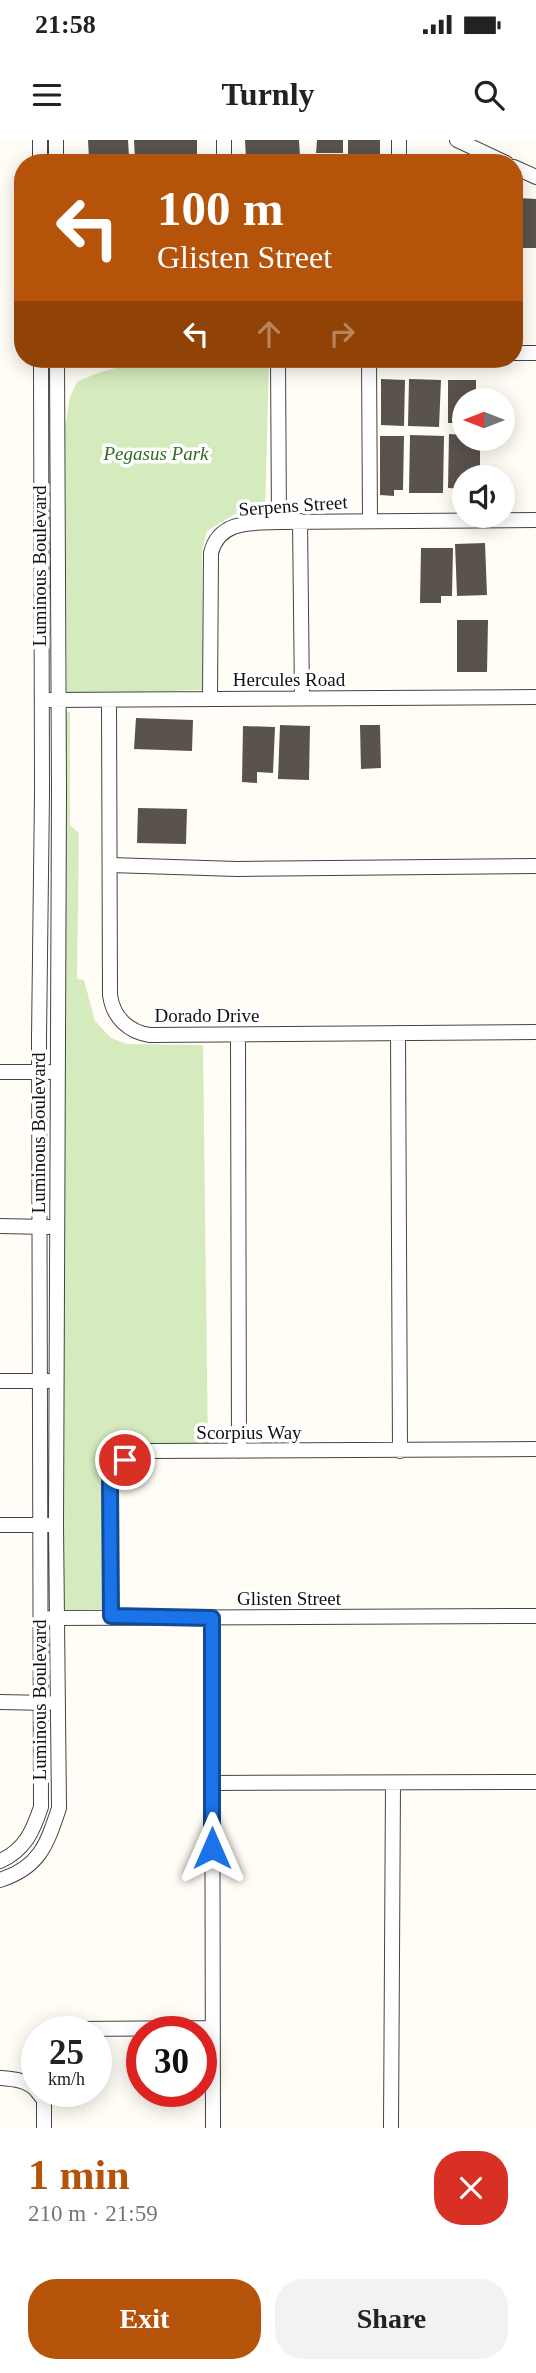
<!DOCTYPE html>
<meta charset="utf-8">
<style>
body{margin:0;font-family:"Times New Roman",serif;background:#f2f2f2;color:#222;height:100vh;display:flex;flex-direction:column;font-size:26px;white-space:nowrap}
*{box-sizing:border-box;margin:0}
p{font-size:23px;color:#767676}
.icon{flex:none;width:38px;height:38px;fill:none;stroke:currentColor;stroke-width:2;stroke-linecap:round;stroke-linejoin:round}
.map{position:relative;height:1988px;overflow:hidden}
.details{display:flex;flex-direction:column;background:#fff;flex:1}
.details>*{flex:none}
.guide{position:absolute;left:14px;top:14px;width:509px;height:214px;border-radius:28px;box-shadow:0 4px 18px #0003;background:#b45309;color:#fff;overflow:hidden}
.needle{width:46px;rotate:270deg}
.controls{position:absolute;left:452px;top:248px;display:grid;gap:14px}
.controls a{display:grid;place-items:center;width:63px;height:63px;border-radius:50%;background:#fff;box-shadow:0 4px 18px #0003;font-size:35px}
.speed{position:absolute;left:21px;top:1876px;display:flex;gap:14px;font-size:35px;font-weight:700;text-align:center}
.speed>*{display:grid;place-content:center;width:91px;height:91px;border-radius:50%;background:#fff;box-shadow:0 4px 18px #0003;line-height:1}
.speed small{font-size:18px;font-weight:400}
.speed .limit{border:10px solid #d22;background:#fff;color:#111}
.pin{position:absolute;display:grid;place-items:center;width:60px;height:60px;color:#fff;margin:-30px;border:4px solid #fff;border-radius:50%;box-shadow:0 2px 7px #0007}
.me{position:absolute;width:77px;margin:-38px;rotate:0deg;stroke-linejoin:round;filter:drop-shadow(0 0 5px #0008)}
.turn{display:flex;align-items:center;gap:24px;height:147px;padding:0 28px;font-size:32px}
.turn .icon{width:91px;height:91px;stroke-width:2.5}
.turn b{display:block;font-size:49px;line-height:60px}
.lanes{display:flex;align-items:center;height:66px;padding:0 28px;background:#0003;justify-content:center;gap:35px;direction:ltr}
.lanes .off{opacity:.35}
.round{display:grid;place-items:center;flex:none;width:74px;height:74px;border-radius:28px;background:#f2f2f2}
.head{display:flex;align-items:center;justify-content:space-between;height:119px;padding:0 28px}
h1{font-size:42px;font-weight:800;line-height:52px;color:#b45309}
.button{display:flex;gap:14px;margin-top:auto;padding:14px 28px}
.button a{flex:1;height:80px;border-radius:28px;background:#b45309;color:#fff;font-size:28px;font-weight:800;line-height:80px;text-align:center}
.button a+a{background:#f2f2f2;color:#222}
.status{display:flex;justify-content:space-between;align-items:center;height:49px;padding:0 35px;background:#fff;direction:ltr}
.status svg{height:19px;fill:currentColor}
header{display:flex;justify-content:space-between;align-items:center;height:91px;padding:0 28px;background:#fff;font-size:32px;font-weight:800}
.map>svg:first-child{display:block}
</style>
<div class="status"><b>21:58</b><svg viewBox="0 0 49 12"><path d="M0 12V9h3v3zM5 12V6h3v6zM10 12V3h3v9zM15 12V0h3v12zM26 1h20v11H26zM47 4h2v5h-2z"/></svg></div>
<header><svg class="icon" aria-label="menu" viewBox="0 0 24 24"><path d="M4 6h16M4 12h16M4 18h16"/></svg>Turnly<svg class="icon" aria-label="search" viewBox="0 0 24 24"><circle cx="10" cy="10" r="6"/><path d="M15 15l6 6"/></svg></header>
<div class="map">
<svg width="536" height="1988" viewBox="0 0 536 1988">
<rect width="100%" height="100%" fill="#fffdf5"/>
<path fill="#d5ebbd" d="M 269,219 L 265,372 L 235,374 L 207,391 L 202,411 L 203,550 L 67,554 L 65,288 L 70,257 L 77,242 C 135,213 205,220 269,219 Z
M 58,572 L 70,572 L 70,685 L 79,693 L 77,839 L 84,840 L 95,881 L 111,898 L 127,904 L 203,905 L 208,1311 L 125,1320 L 110,1342 L 111,1476 L 58,1478 Z"/>
<path fill="#5a524d" d="M 88,0 L 128,0 L 129,17 L 89,19 Z
M 134,0 L 197,0 L 197,18 L 135,20 Z
M 245,0 L 299,0 L 300,17 L 246,19 Z
M 317,0 L 343,0 L 343,13 L 316,13 Z
M 348,0 L 380,0 L 380,19 L 371,19 L 371,23 L 348,23 Z
M 518,58 L 536,59 L 536,108 L 517,108 Z
M 381,239 L 405,240 L 404,286 L 381,285 Z
M 409,239 L 441,240 L 439,287 L 408,286 Z
M 448,240 L 476,240 L 476,261 L 464,261 L 464,283 L 448,283 Z
M 449,294 L 464,295 L 464,299 L 480,299 L 480,338 L 464,338 L 464,349 L 448,348 Z
M 410,295 L 444,296 L 443,353 L 409,353 Z
M 380,296 L 404,296 L 403,350 L 394,350 L 394,356 L 380,355 Z
M 485,403 L 487,455 L 457,456 L 455,404 Z
M 421,408 L 453,408 L 452,456 L 441,456 L 441,463 L 420,463 Z
M 457,480 L 488,480 L 487,532 L 457,532 Z
M 136,578 L 193,580 L 192,611 L 134,609 Z
M 280,585 L 310,586 L 309,640 L 278,639 Z
M 360,585 L 380,585 L 381,628 L 361,629 Z
M 243,586 L 275,587 L 273,633 L 257,632 L 257,643 L 242,642 Z
M 138,668 L 187,669 L 186,704 L 137,703 Z"/>
<g fill="none" stroke-linecap="round" stroke-linejoin="round">
<defs>
<path id="street" d="M 40,0 L 40,23
M 56,0 L 56,23
M 224,0 L 224,23
M 399,0 L 399,23
M 457,0 L 506,23
M 514,27 L 536,37
M 514,213 L 536,213
M 278,219 L 279,382
M 369,219 L 370,380
M 300,381 L 302,558
M 210,559 L 211,413 C 219,380 252,383 279,382 L 536,380
M 50,560 L 536,557
M 109,560 L 110,855 C 113,877 128,892 150,895 L 536,892
M 110,725 L 237,729 L 536,726
M 398,893 L 400,1311
M 238,895 L 239,1311
M 0,932 L 49,932
M 0,1086 L 48,1087
M 0,1241 L 48,1241
M 0,1385 L 48,1385
M 111,1476 L 110,1342 L 125,1320 L 151,1311 L 536,1309
M 50,1478 L 536,1476
M 212,1478 L 213,1988
M 0,1562 L 48,1563
M 212,1643 L 536,1642
M 0,1721 C 25,1710 33,1691 41,1667 L 39,898 L 42,653 L 41,219
M 0,1740 C 40,1727 47,1704 59,1668 L 56,1385 L 59,653 L 57,219
M 72,1892 L 76,1889 L 213,1888
M 0,1938 C 13,1939 28,1940 37,1951
M 37,1951 L 44,1960 L 44,1988
M 391,1988 L 393,1643"/>
</defs>
<use href="#street" stroke="#444" stroke-width="16"/>
<use href="#street" stroke="#fff" stroke-width="14"/>
</g>
<g fill="none" stroke-linecap="round" stroke-linejoin="round">
<defs>
<path id="route" d="M 125,1320 L 110,1342 L 111,1476 L 212,1478 L 212,1708"/>
</defs>
<use href="#route" stroke="#114b97" stroke-width="18"/>
<use href="#route" stroke="#1a73e8" stroke-width="12"/>
</g>
<g text-anchor="middle" stroke-width="7" stroke-linejoin="round" paint-order="stroke">
<g font-size="19" font-style="italic" fill="#2f6b1f" stroke="#fff">
<text x="156" y="320">Pegasus Park</text>
</g>
<g font-size="19" fill="#111" stroke="#fff">
<text transform="translate(293 365) rotate(-4)" y="7">Serpens Street</text>
<text transform="translate(39 426) rotate(-90)" y="7">Luminous Boulevard</text>
<text x="289" y="546">Hercules Road</text>
<text x="207" y="882">Dorado Drive</text>
<text transform="translate(38 993) rotate(-90)" y="7">Luminous Boulevard</text>
<text x="249" y="1299">Scorpius Way</text>
<text x="289" y="1465">Glisten Street</text>
<text transform="translate(39 1560) rotate(-90)" y="7">Luminous Boulevard</text>
</g>
</g>
</svg>
<div class="controls">
<a><svg class="needle" viewBox="-14 -14 28 28"><path d="M0-13l5 13h-10z" fill="#e53935"/><path d="M0 13l5-13h-10z" fill="#767676"/></svg></a>
<a><svg class="icon" aria-label="sound" viewBox="0 0 24 24"><path d="M4 9h4l5-4v14l-5-4H4zM17 9q2 3 0 6"/></svg></a>
</div>
<div class="speed"><div>25<small>km/h</small></div><div class="limit">30</div></div>
<div class="pin" style="left:125px;top:1320px;background:#d93025"><svg class="icon" aria-label="arrive" viewBox="0 0 24 24"><path d="M6 21V4h12l-3 4 3 4H6"/></svg></div>
<svg class="me" style="left:212px;top:1708px" viewBox="-20 -20 40 40"><path d="M0-17L14 15 0 8-14 15z" fill="#1a73e8" stroke="#fff" stroke-width="4"/></svg>
<div class="guide">
<div class="turn"><svg class="icon" aria-label="left" viewBox="0 0 24 24"><path d="M17 20v-9H6M10 6l-5 5 5 5"/></svg><div><b>100 m</b>Glisten Street</div></div>
<div class="lanes"><svg class="icon" aria-label="left" viewBox="0 0 24 24"><path d="M17 20v-9H6M10 6l-5 5 5 5"/></svg><svg class="icon off" aria-label="ahead" viewBox="0 0 24 24"><path d="M12 20V5M6 11l6-6 6 6"/></svg><svg class="icon off" aria-label="right" viewBox="0 0 24 24"><path d="M7 20v-9h11M14 6l5 5-5 5"/></svg></div>
</div>
</div>
<section class="details">
<div class="head"><div><h1>1 min</h1><p>210 m · 21:59</p></div><a class="round" style="background:#d93025;color:#fff"><svg class="icon" aria-label="close" viewBox="0 0 24 24"><path d="M6 6l12 12M18 6L6 18"/></svg></a></div>
<div class="button"><a>Exit</a><a>Share</a></div>
</section>
